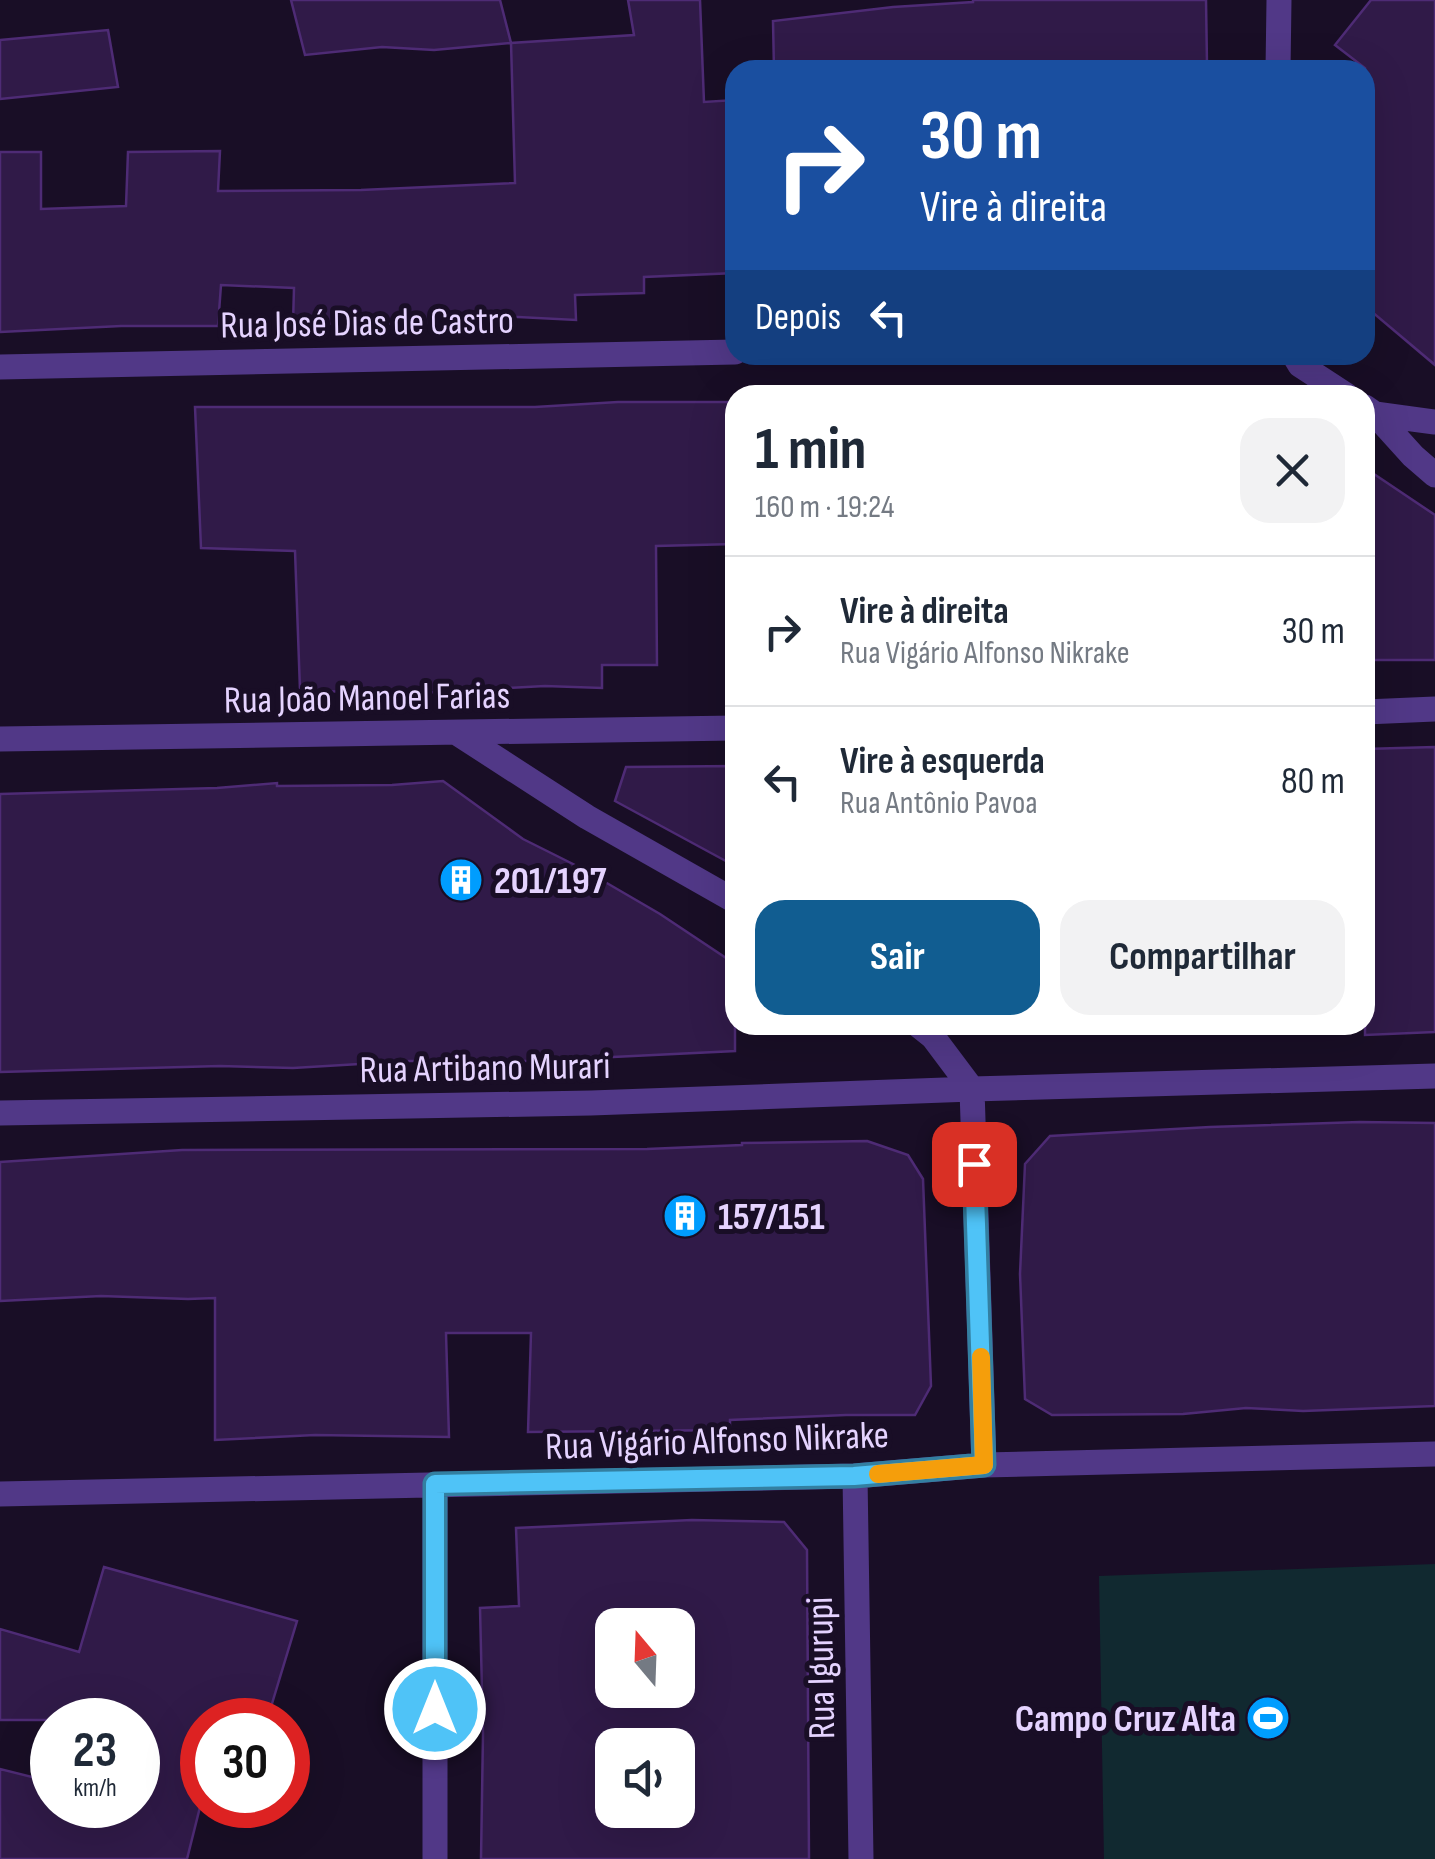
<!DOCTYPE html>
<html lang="pt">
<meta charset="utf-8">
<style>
body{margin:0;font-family:"Sofia Sans Condensed",sans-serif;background:#f2f2f3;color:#1f2937;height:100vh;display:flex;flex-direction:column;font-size:38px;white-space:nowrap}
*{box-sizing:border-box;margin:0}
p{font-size:32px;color:#747a83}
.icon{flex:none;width:55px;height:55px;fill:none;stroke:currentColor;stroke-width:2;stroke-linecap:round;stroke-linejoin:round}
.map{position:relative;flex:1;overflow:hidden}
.details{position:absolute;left:725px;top:385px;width:650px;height:650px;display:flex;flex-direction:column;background:#fff;border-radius:30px;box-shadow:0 10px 40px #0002}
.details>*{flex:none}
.top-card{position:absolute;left:725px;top:60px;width:650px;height:305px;border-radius:30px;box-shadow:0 10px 40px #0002;background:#1a4fa0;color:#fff;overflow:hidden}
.needle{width:65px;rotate:341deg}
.buttons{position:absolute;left:595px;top:1608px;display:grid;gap:20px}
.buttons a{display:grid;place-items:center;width:100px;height:100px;border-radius:20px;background:#fff;box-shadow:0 10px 40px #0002;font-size:50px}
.speed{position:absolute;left:30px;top:1698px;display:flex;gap:20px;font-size:50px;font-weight:700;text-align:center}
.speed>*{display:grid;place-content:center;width:130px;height:130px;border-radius:50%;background:#fff;box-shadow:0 10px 40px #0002;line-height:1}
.speed small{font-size:25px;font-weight:400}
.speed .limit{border:15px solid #d22;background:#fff;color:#111}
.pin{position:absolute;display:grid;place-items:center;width:85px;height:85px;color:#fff;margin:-42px;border-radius:20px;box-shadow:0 5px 15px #0006}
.me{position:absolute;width:110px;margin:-55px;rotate:0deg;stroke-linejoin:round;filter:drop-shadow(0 0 8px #0008)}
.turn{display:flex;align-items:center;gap:35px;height:210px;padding:0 30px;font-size:45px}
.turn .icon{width:130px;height:130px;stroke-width:2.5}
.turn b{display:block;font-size:70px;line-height:85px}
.then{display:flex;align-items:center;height:95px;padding:0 30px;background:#0003;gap:20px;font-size:38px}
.round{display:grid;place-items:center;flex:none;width:105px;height:105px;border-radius:30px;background:#f2f2f3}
.summary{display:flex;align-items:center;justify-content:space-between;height:170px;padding:0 30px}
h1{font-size:60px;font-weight:700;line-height:75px}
.primary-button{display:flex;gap:20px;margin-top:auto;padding:20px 30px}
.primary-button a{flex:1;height:115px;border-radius:30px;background:#115d91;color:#fff;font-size:40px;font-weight:700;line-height:115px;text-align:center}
.primary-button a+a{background:#f2f2f3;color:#1f2937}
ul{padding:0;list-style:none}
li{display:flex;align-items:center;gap:30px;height:150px;padding:0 30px;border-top:2px solid #e0e1e3}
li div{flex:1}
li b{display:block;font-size:38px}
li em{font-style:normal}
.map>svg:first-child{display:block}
</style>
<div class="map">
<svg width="1435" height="1859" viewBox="0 0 1435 1859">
<rect width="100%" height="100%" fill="#190e26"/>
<path fill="#112930" d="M 1435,1564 L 1435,1859 L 1104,1859 L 1099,1576 Z"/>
<path fill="#301a48" stroke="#4e2b75" stroke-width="2.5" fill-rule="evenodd" d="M 291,0 L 500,0 L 511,43 L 434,50 L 382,47 L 305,55 Z
M 628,0 L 700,0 L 704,102 L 735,100 L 735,273 L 644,277 L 644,293 L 575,295 L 576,320 L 518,317 L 428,318 L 428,323 L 293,324 L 294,288 L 221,285 L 218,326 L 121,326 L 0,332 L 0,152 L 41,152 L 41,209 L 126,206 L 128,152 L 220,151 L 218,191 L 361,190 L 515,183 L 511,43 L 634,35 Z
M 973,0 L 1206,0 L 1207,65 L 964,65 L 964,70 L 774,70 L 773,21 L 893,7 L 973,2 Z
M 1371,0 L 1435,0 L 1435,365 L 1365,306 L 1365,68 L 1335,45 Z
M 108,30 L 118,87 L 0,99 L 0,40 Z
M 618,402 L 735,402 L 735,544 L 656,546 L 657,665 L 602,665 L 602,688 L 545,686 L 399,694 L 300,690 L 295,551 L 201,548 L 195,407 L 535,407 Z
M 1365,468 L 1435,515 L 1435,660 L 1365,660 Z
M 1435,747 L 1435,1032 L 1365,1035 L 1365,749 Z
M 735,766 L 735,866 L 615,801 L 626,767 Z
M 443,781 L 523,839 L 581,868 L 660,914 L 735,964 L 735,1051 L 531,1061 L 410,1061 L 293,1068 L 220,1066 L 0,1072 L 0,794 L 217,788 L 277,783 L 277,786 L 392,785 Z
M 1360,1122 L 1435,1123 L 1435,1406 L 1303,1411 L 1246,1408 L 1183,1414 L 1052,1415 L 1025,1399 L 1020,1274 L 1025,1164 L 1050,1136 L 1210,1127 Z
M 867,1141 L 908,1155 L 923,1179 L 931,1386 L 915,1415 L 846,1415 L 730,1420 L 730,1430 L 528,1432 L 531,1333 L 446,1333 L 449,1437 L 315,1435 L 215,1440 L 215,1298 L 188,1299 L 101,1296 L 0,1301 L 0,1162 L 182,1150 L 647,1149 L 742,1145 L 742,1143 Z
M 692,1520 L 784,1522 L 807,1550 L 809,1859 L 481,1859 L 483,1734 L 480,1608 L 519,1606 L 516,1528 ZM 612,1625 L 678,1625 L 678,1690 L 612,1690 ZM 612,1745 L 678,1745 L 678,1810 L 612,1810 Z
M 104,1567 L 297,1621 L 267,1720 L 202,1720 L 202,1799 L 187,1859 L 0,1859 L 0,1769 L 52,1782 L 52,1805 L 138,1805 L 138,1720 L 0,1720 L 0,1629 L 79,1652 Z"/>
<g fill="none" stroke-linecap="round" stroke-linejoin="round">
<path stroke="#513887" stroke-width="25" d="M 0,367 L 735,352
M 1365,712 L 1435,709
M 457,733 L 587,817 L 735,901
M 0,739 L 735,728
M 918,1025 L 933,1037 L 972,1089
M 972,1089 L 984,1465
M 0,1113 L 591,1103 L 972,1089 L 1435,1076
M 855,1476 L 861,1859
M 0,1494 L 855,1476 L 984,1465 L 1435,1454
M 435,1859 L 435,1485"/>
<path stroke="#513887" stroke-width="25" d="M 1278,70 L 1279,0
M 1294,355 L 1300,365 L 1346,395
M 1365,407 L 1375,414 L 1413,456 L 1435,475
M 1375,414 L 1435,422"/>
</g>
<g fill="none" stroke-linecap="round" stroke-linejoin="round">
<defs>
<path id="route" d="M 435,1709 L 435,1484 L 854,1476 L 984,1465 L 974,1164"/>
</defs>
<use href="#route" stroke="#337fa1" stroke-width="25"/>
<use href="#route" stroke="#4fc3f7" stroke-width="18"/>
<path stroke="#f59e0b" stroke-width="18" d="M 878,1474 L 984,1465 L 981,1357"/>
</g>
<defs>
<symbol id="building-disc" viewBox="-11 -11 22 22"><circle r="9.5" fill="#009dfe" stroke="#190e26"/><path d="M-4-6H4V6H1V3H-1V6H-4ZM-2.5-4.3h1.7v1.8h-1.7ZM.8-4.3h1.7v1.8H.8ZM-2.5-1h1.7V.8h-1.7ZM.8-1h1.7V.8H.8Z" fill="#fff"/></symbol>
<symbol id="stadium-disc" viewBox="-11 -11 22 22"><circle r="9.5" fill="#009dfe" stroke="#190e26"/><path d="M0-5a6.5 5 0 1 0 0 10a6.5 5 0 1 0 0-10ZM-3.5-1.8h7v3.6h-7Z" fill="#fff"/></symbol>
</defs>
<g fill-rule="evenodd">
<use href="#building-disc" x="436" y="855" width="50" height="50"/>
<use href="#building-disc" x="660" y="1191" width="50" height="50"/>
<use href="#stadium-disc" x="1243" y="1693" width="50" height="50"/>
</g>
<g text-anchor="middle" stroke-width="10" stroke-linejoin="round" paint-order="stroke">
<g font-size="38" fill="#e5d3ff" stroke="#190e26">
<text transform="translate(367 322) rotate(-1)" y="13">Rua José Dias de Castro</text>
<text transform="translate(367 697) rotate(-1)" y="13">Rua João Manoel Farias</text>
<text transform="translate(485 1067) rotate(-1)" y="13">Rua Artibano Murari</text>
<text transform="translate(717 1440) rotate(-2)" y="13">Rua Vigário Alfonso Nikrake</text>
<text transform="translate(820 1668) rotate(-91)" y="13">Rua Igurupi</text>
</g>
<g font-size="38" font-weight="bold" fill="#e5d3ff" stroke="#190e26" text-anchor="start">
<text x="494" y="893">201/197</text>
<text x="718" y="1229">157/151</text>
<text x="1236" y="1731" text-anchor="end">Campo Cruz Alta</text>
</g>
</g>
</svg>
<div class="buttons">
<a><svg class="needle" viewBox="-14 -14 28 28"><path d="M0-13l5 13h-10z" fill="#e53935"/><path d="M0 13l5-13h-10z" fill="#747a83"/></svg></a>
<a><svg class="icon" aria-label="sound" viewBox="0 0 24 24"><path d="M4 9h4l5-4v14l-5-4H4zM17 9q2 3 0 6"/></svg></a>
</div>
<div class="speed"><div>23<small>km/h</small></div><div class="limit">30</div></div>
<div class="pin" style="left:974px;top:1164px;background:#d93025"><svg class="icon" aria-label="arrive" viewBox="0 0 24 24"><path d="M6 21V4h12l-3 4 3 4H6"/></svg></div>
<svg class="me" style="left:435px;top:1709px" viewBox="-20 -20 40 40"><circle r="17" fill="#4fc3f7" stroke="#fff" stroke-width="3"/><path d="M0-11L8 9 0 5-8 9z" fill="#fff"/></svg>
<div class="top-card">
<div class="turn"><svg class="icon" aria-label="right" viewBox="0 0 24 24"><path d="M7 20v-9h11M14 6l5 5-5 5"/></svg><div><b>30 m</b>Vire à direita</div></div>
<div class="then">Depois<svg class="icon" aria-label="left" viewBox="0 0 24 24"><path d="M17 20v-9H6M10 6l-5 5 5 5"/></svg></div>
</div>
<section class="details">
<div class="summary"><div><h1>1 min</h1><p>160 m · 19:24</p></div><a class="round"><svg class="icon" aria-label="close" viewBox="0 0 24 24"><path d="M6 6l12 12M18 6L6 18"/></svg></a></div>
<ul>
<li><svg class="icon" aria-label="right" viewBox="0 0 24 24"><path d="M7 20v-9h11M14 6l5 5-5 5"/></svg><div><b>Vire à direita</b><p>Rua Vigário Alfonso Nikrake</p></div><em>30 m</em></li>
<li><svg class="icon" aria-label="left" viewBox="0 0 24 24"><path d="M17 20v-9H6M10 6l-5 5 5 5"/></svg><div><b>Vire à esquerda</b><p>Rua Antônio Pavoa</p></div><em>80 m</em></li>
</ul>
<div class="primary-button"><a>Sair</a><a>Compartilhar</a></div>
</section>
</div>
